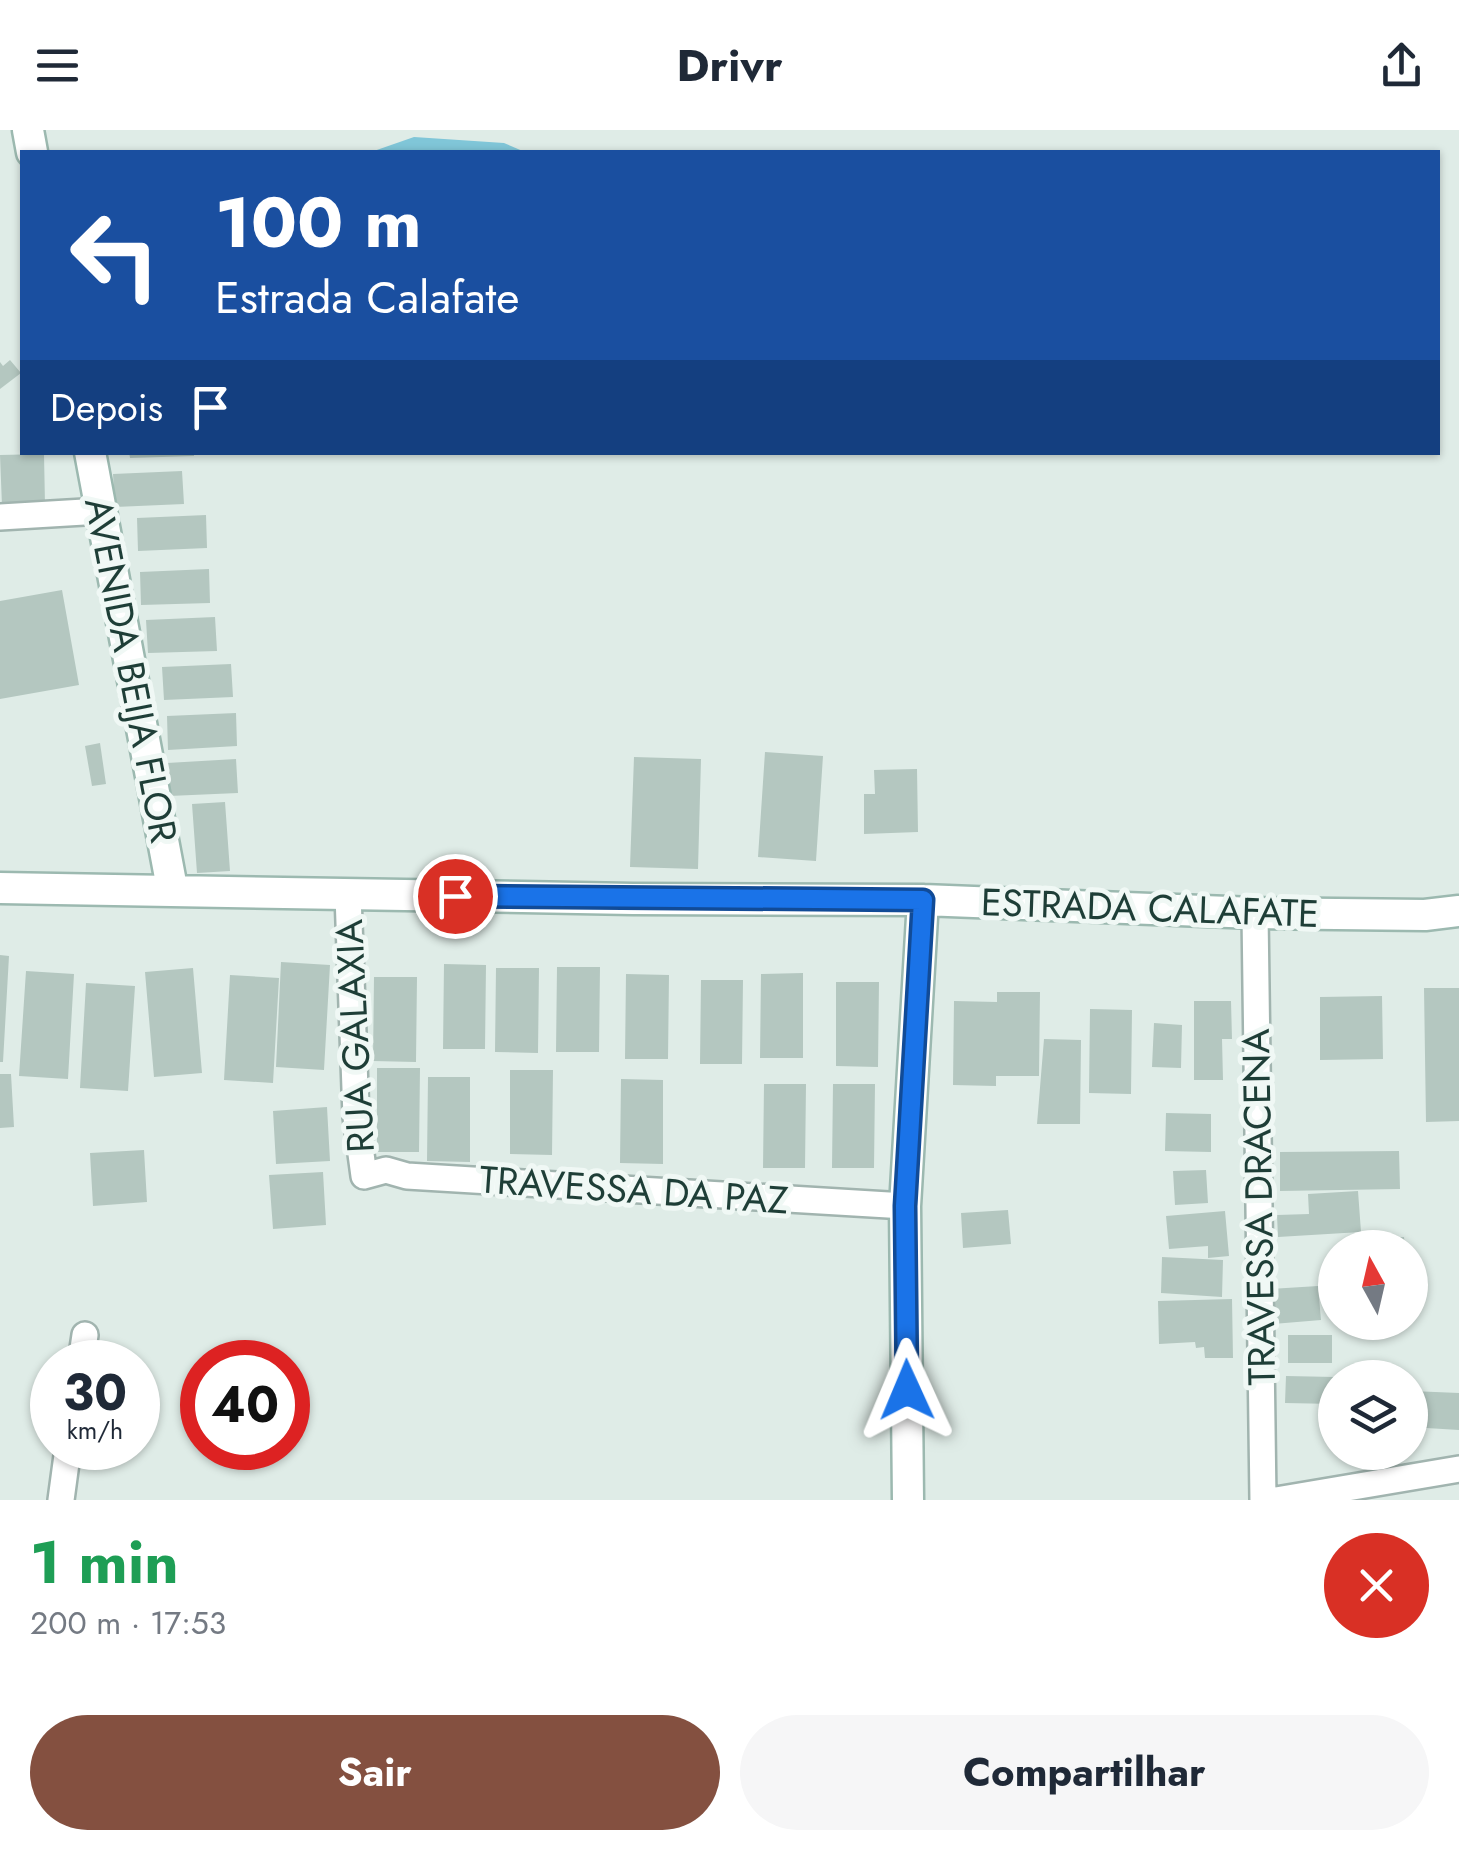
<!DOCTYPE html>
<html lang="pt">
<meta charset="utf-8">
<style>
body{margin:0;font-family:Jost,sans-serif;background:#f6f6f7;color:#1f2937;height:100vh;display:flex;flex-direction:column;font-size:38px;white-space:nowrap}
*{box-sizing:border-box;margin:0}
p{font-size:32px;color:#747a83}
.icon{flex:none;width:55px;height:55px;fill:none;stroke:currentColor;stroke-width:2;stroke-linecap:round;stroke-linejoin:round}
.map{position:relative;height:1370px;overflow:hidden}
.panel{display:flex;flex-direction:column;background:#fff;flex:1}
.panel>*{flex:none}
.guide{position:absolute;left:20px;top:20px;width:1420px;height:305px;border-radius:0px;box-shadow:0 2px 8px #0004;background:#1a4fa0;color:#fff;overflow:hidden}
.needle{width:65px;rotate:352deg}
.tools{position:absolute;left:1318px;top:1100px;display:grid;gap:20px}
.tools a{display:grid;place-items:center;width:110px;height:110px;border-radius:50%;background:#fff;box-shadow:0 2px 8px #0004;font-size:50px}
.speed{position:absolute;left:30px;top:1210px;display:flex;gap:20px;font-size:50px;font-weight:700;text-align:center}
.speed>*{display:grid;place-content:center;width:130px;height:130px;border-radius:50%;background:#fff;box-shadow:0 2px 8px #0004;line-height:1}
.speed small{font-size:25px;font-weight:400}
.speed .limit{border:15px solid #d22;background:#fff;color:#111}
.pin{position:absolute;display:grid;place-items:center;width:85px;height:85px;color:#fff;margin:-42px;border:5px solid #fff;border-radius:50%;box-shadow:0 2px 10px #0007}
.me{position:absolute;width:110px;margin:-55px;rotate:359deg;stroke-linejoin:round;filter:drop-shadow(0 0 8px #0008)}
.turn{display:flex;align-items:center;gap:35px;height:210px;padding:0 30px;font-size:45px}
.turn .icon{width:130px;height:130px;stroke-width:2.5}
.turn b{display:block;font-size:70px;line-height:85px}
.then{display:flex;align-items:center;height:95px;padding:0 30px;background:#0003;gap:20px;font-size:38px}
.round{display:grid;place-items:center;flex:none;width:105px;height:105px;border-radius:52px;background:#f6f6f7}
.overview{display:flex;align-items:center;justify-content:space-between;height:170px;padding:0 30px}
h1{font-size:60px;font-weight:700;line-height:75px;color:#1e9e55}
.cta{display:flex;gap:20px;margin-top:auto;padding:20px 30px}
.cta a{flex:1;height:115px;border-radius:60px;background:#845040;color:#fff;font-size:40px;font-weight:700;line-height:115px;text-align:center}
.cta a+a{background:#f6f6f7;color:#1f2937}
header{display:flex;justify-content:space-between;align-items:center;height:130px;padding:0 30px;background:#fff;font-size:45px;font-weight:700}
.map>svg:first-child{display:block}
</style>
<header><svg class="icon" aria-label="menu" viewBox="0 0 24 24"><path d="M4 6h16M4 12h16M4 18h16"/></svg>Drivr<svg class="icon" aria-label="share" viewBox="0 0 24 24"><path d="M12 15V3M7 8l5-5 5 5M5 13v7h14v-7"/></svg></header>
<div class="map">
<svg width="1459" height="1370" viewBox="0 0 1459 1370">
<rect width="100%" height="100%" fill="#dfece7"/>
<path fill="#80c6d8" d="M 414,7 L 504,13 L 525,22 L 371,22 Z"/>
<path fill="#b4c7c0" d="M 10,230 L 21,243 L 0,259 L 0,232 L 3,236 Z
M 129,322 L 194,322 L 194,326 L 130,328 Z
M 44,324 L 45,375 L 2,376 L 0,325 Z
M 182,341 L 184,374 L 115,377 L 113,344 Z
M 206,385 L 207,418 L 138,421 L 137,388 Z
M 209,439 L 210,473 L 141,475 L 140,442 Z
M 62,460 L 79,555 L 0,569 L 0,471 Z
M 215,487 L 217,521 L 148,523 L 146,490 Z
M 231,534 L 233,567 L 164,570 L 162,537 Z
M 236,583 L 237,616 L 168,620 L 167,586 Z
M 100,613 L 106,654 L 92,656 L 85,616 Z
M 765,622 L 823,626 L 816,731 L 758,727 Z
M 634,627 L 701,629 L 698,739 L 630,737 Z
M 236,629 L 238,663 L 169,666 L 167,633 Z
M 917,639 L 918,702 L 864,704 L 864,664 L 875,664 L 874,640 Z
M 225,672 L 230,741 L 197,743 L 192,674 Z
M 0,825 L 9,826 L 3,932 L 0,932 Z
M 281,832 L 330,835 L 324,940 L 276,937 Z
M 444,834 L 486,835 L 485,919 L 443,919 Z
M 557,837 L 600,837 L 599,922 L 556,922 Z
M 193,838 L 202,943 L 154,947 L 145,842 Z
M 496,838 L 539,838 L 538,923 L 495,922 Z
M 26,841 L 74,844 L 68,949 L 19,946 Z
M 803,843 L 803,928 L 760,928 L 761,844 Z
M 626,844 L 669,845 L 668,929 L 625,929 Z
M 230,845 L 279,848 L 273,953 L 224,950 Z
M 374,847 L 417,847 L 416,932 L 373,931 Z
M 701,850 L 743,850 L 742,934 L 700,934 Z
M 836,852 L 879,852 L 878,937 L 836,936 Z
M 86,853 L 135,856 L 128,961 L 80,958 Z
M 1424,858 L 1459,858 L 1459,991 L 1426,992 Z
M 997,862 L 1040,862 L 1039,946 L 996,946 L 996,956 L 953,955 L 954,871 L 997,872 Z
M 1382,866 L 1383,929 L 1320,930 L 1320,867 Z
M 1194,871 L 1231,871 L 1232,909 L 1222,909 L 1223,950 L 1194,950 Z
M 1090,879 L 1132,880 L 1131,964 L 1089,963 Z
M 1154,893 L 1182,895 L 1181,938 L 1152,937 Z
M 1044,909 L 1081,910 L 1080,994 L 1037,994 Z
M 377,938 L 420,938 L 419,1022 L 377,1022 Z
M 510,940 L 553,940 L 552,1025 L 510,1024 Z
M 0,944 L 11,944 L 14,997 L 0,998 Z
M 428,947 L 470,947 L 470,1032 L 427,1031 Z
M 621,949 L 663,950 L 663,1034 L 620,1033 Z
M 764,954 L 806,954 L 805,1038 L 763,1038 Z
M 833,954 L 875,954 L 874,1038 L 832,1038 Z
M 327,977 L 330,1031 L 276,1034 L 273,981 Z
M 1166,983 L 1211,984 L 1211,1022 L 1165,1021 Z
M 144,1020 L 147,1072 L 93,1076 L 90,1023 Z
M 1399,1021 L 1400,1059 L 1280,1061 L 1280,1022 Z
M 1206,1040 L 1208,1073 L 1175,1075 L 1173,1041 Z
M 323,1042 L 326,1095 L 273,1099 L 269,1045 Z
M 1358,1061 L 1361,1102 L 1278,1107 L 1277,1085 L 1309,1084 L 1308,1064 Z
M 1008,1080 L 1011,1114 L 963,1118 L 961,1083 Z
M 1225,1081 L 1229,1126 L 1208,1128 L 1208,1116 L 1169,1119 L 1166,1086 Z
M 1404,1107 L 1405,1118 L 1339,1118 L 1339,1112 Z
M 1162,1127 L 1223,1130 L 1222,1167 L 1161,1163 Z
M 1318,1156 L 1321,1190 L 1273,1194 L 1270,1159 Z
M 1232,1169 L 1233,1228 L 1205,1228 L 1204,1217 L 1196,1218 L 1195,1212 L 1159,1214 L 1158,1171 Z
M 1288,1205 L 1332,1205 L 1332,1233 L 1288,1233 Z
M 1286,1246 L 1335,1247 L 1335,1274 L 1285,1273 Z
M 1411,1261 L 1459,1263 L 1459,1300 L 1410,1297 Z"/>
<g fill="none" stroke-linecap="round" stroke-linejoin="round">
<defs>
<path id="street" d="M 0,387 L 101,381
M 348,765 L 356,987 L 364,1046 L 386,1040 L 407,1046 L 905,1076
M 1255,783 L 1263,1370
M 81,1232 L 85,1205
M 61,1370 L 68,1318
M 1276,1370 L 1459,1339"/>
<path id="secondary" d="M 28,0 L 32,22
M 90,322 L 172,758
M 0,758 L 633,769 L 923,770 L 1255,783 L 1425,785 L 1459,781
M 908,1370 L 905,1076 L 923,770"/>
</defs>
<use href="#street" stroke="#a1b4af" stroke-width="30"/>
<use href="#secondary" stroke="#9cb9b0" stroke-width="35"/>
<use href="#street" stroke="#fff" stroke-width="25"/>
<use href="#secondary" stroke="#fff" stroke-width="30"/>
</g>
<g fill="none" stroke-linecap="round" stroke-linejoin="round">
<defs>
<path id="route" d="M 455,766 L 923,770 L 905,1076 L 907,1260"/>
</defs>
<use href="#route" stroke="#114b97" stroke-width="25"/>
<use href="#route" stroke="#1a73e8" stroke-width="18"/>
</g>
<g text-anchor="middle" stroke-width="10" stroke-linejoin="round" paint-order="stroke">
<g font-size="38" fill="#1e3e37" stroke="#f0f8f5">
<text transform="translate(131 540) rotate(79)" y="13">AVENIDA BEIJA FLOR</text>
<text transform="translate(1150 778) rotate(2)" y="13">ESTRADA CALAFATE</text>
<text transform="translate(355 906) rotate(-93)" y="13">RUA GALAXIA</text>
<text transform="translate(634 1060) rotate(4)" y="13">TRAVESSA DA PAZ</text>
<text transform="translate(1259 1077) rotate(-91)" y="13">TRAVESSA DRACENA</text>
</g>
</g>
</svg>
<div class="tools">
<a><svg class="needle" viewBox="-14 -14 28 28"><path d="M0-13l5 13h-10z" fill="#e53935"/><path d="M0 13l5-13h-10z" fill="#747a83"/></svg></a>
<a><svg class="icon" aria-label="layers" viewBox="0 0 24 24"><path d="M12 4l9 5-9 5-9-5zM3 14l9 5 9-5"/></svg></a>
</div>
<div class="speed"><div>30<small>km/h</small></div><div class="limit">40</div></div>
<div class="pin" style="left:455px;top:766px;background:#d93025"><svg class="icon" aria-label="arrive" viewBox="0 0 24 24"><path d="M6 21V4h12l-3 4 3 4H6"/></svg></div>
<svg class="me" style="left:907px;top:1260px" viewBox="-20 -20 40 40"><path d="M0-17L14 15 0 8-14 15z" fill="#1a73e8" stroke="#fff" stroke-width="4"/></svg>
<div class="guide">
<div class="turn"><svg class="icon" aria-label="left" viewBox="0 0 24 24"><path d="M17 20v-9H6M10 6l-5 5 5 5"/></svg><div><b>100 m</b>Estrada Calafate</div></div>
<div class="then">Depois<svg class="icon" aria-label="arrive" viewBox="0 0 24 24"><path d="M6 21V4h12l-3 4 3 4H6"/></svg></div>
</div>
</div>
<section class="panel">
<div class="overview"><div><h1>1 min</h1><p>200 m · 17:53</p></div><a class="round" style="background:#d93025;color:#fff"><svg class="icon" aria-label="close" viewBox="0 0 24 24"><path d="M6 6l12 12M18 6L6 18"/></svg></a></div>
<div class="cta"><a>Sair</a><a>Compartilhar</a></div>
</section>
